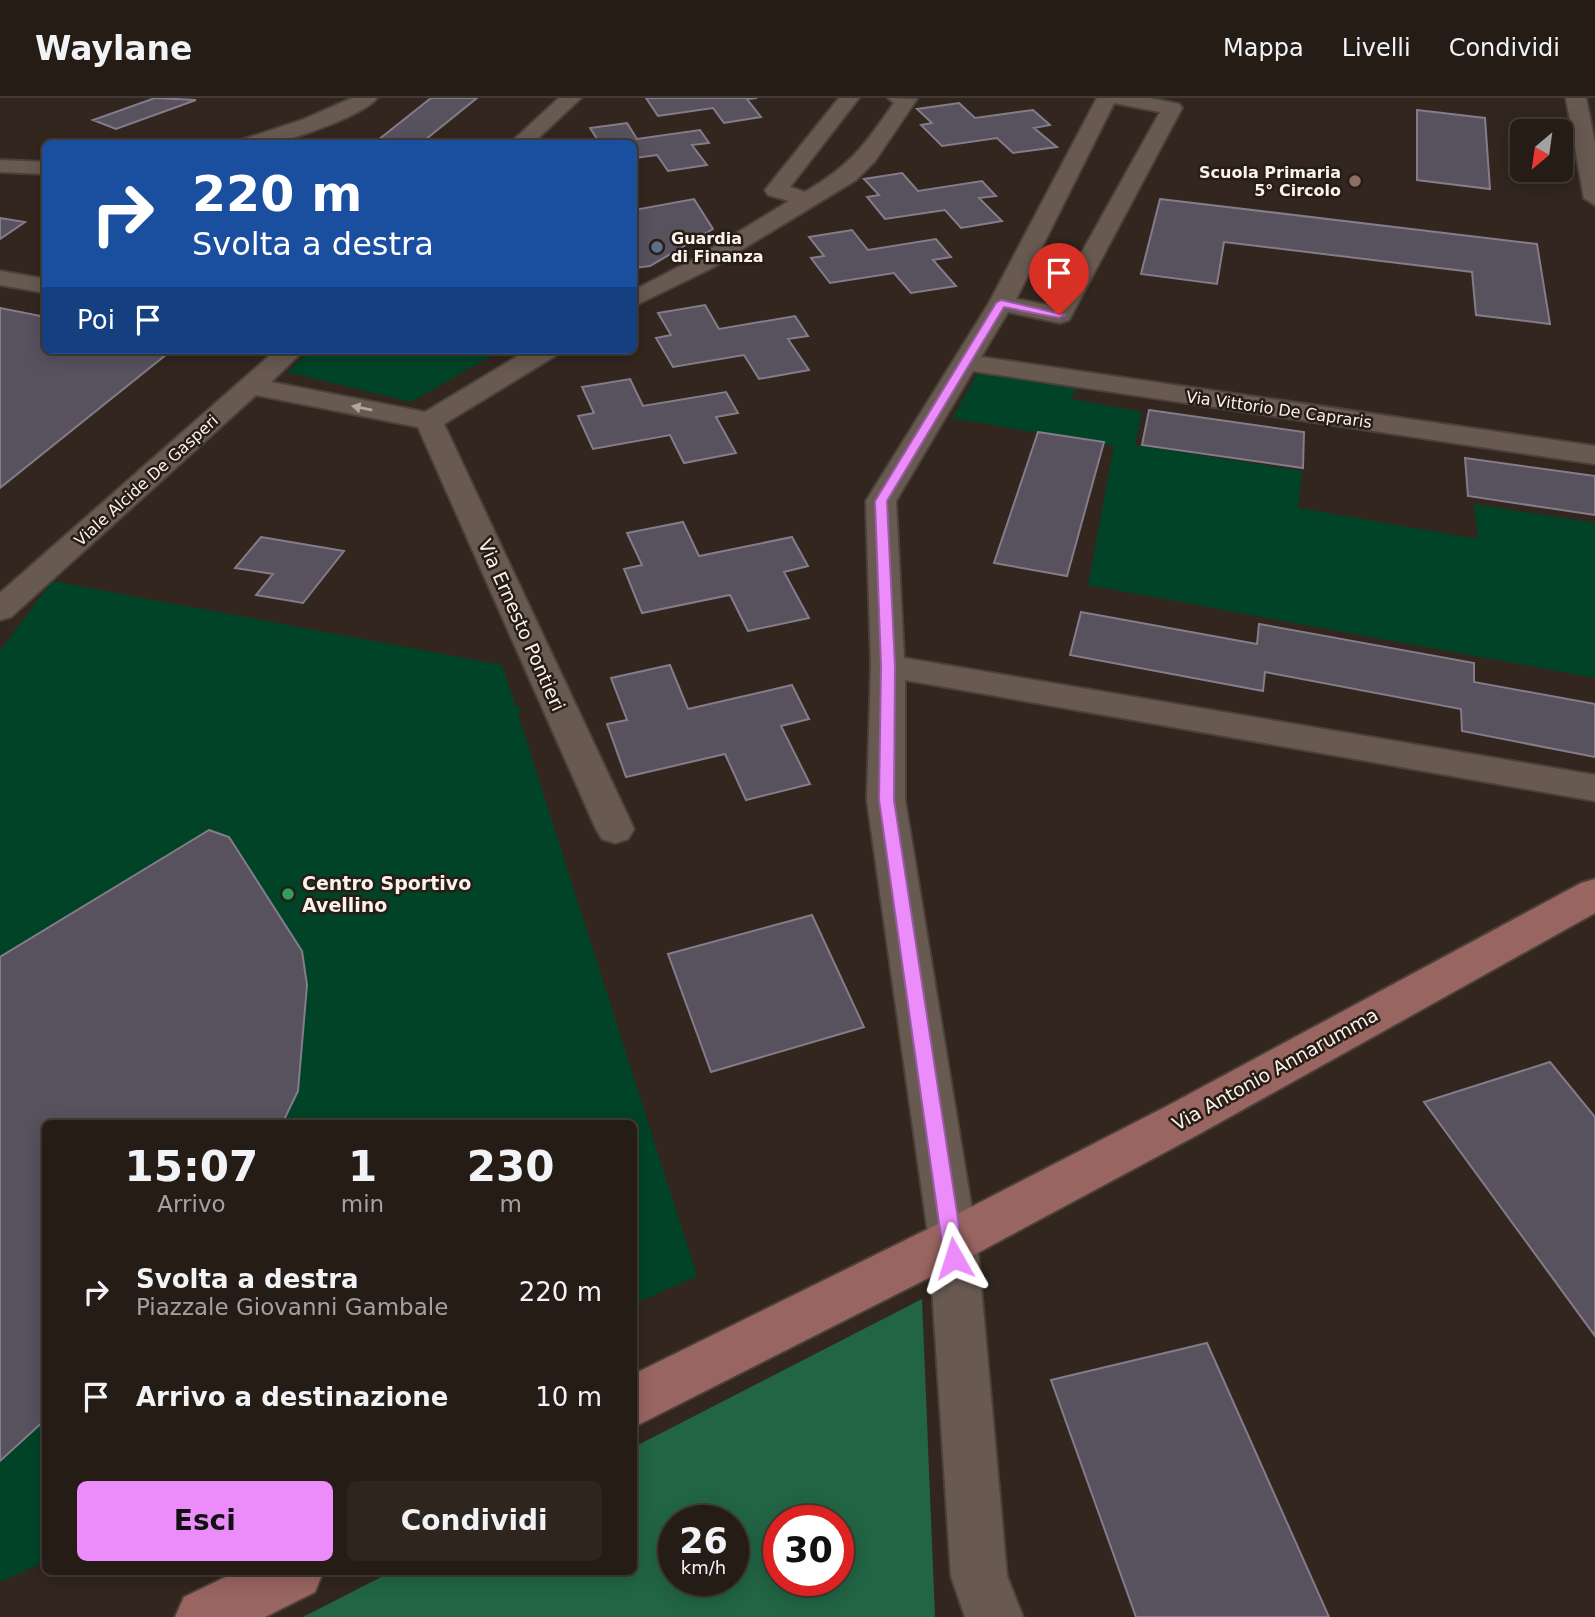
<!DOCTYPE html>
<html lang="it">
<meta charset="utf-8">
<style>
body{margin:0;font-family:"DejaVu Sans",sans-serif;background:#2e251f;color:#f1f3f6;height:100vh;display:flex;flex-direction:column;font-size:26px;white-space:nowrap}
*{box-sizing:border-box;margin:0}
p{font-size:23px;color:#a4a1a1}
.icon{flex:none;width:38px;height:38px;fill:none;stroke:currentColor;stroke-width:2;stroke-linecap:round;stroke-linejoin:round}
.map{position:relative;flex:1;overflow:hidden}
.sheet{position:absolute;left:42px;top:1022px;width:595px;height:455px;display:flex;flex-direction:column;background:#261c16;border-radius:10px;box-shadow:0 4px 18px #0003,0 0 0 2px #423a35}
.sheet>*{flex:none}
.banner{position:absolute;left:42px;top:42px;width:595px;height:214px;border-radius:10px;box-shadow:0 4px 18px #0003,0 0 0 2px #423a35;background:#1a4fa0;color:#fff;overflow:hidden}
.needle{width:46px;rotate:209deg}
.controls{position:absolute;left:1510px;top:21px;display:grid;gap:14px}
.controls a{display:grid;place-items:center;width:63px;height:63px;border-radius:10px;background:#261c16;box-shadow:0 4px 18px #0003,0 0 0 2px #423a35;font-size:35px}
.speed{position:absolute;left:658px;top:1407px;display:flex;gap:14px;font-size:35px;font-weight:700;text-align:center}
.speed>*{display:grid;place-content:center;width:91px;height:91px;border-radius:50%;background:#261c16;box-shadow:0 4px 18px #0003,0 0 0 2px #423a35;line-height:1}
.speed small{font-size:18px;font-weight:400}
.speed .limit{border:10px solid #d22;background:#fff;color:#111}
.pin{position:absolute;display:grid;place-items:center;width:60px;height:60px;color:#fff;margin:-72px -30px;border-radius:50% 50% 50% 0;rotate:-45deg;box-shadow:0 0 7px #0007}
.pin .icon{rotate:45deg}
.me{position:absolute;width:77px;margin:-38px;rotate:354deg;stroke-linejoin:round;filter:drop-shadow(0 0 5px #0008)}
.turn{display:flex;align-items:center;gap:24px;height:147px;padding:0 35px;font-size:32px}
.turn .icon{width:91px;height:91px;stroke-width:2.5}
.turn b{display:block;font-size:49px;line-height:60px}
.then{display:flex;align-items:center;height:66px;padding:0 35px;background:#0003;gap:14px;font-size:26px}
.eta{display:flex;justify-content:space-evenly;align-items:center;height:119px;text-align:center}
.eta b{font-size:42px;font-weight:700;line-height:49px}
.button{display:flex;gap:14px;margin-top:auto;padding:14px 35px}
.button a{flex:1;height:80px;border-radius:10px;background:#ec8cfb;color:#111;font-size:28px;font-weight:700;line-height:80px;text-align:center}
.button a+a{background:#2e251f;color:#f1f3f6}
ul{padding:0;list-style:none}
li{display:flex;align-items:center;gap:21px;height:105px;padding:0 35px}
li div{flex:1}
li b{display:block;font-size:26px}
li em{font-style:normal}
header{display:flex;align-items:center;gap:42px;box-sizing:border-box;height:98px;padding:0 35px;background:#261c16;border-bottom:2px solid #423a35}
header strong{font-size:33px}
nav{display:flex;gap:38px;margin-inline-start:auto;font-size:24px}
.map>svg:first-child{display:block}
</style>
<header>
<strong>Waylane</strong>
<nav><a>Mappa</a><a>Livelli</a><a>Condividi</a></nav>
</header>
<div class="map">
<svg width="1595" height="1519" viewBox="0 0 1595 1519">
<rect width="100%" height="100%" fill="#32261e"/>
<path fill="#004327" d="M 312,252 L 502,252 L 411,304 L 287,274 Z
M 979,273 L 1077,288 L 1071,301 L 1142,314 L 1135,347 L 1302,373 L 1298,410 L 1478,441 L 1474,406 L 1595,425 L 1595,580 L 1088,487 L 1114,348 L 952,320 Z
M 52,483 L 502,567 L 516,609 L 521,610 L 518,616 L 697,1178 L 634,1206 L 634,1026 L 46,1026 L 45,1464 L 0,1484 L 0,553 Z"/>
<path fill="#216544" fill-rule="evenodd" d="M 922,1201 L 935,1519 L 303,1519 L 391,1474 L 634,1474 L 634,1349 ZM 674,1423 L 733,1423 L 733,1482 L 674,1482 ZM 779,1423 L 838,1423 L 838,1482 L 779,1482 Z"/>
<path fill="#58515e" stroke="#847c8a" stroke-width="2" d="M 155,0 L 196,2 L 116,31 L 93,22 Z
M 431,0 L 477,0 L 420,46 L 373,46 Z
M 646,0 L 757,0 L 747,1 L 761,19 L 724,25 L 713,10 L 658,18 Z
M 959,5 L 975,20 L 1033,12 L 1050,27 L 1034,30 L 1057,49 L 1013,55 L 997,40 L 942,48 L 921,27 L 932,25 L 917,11 Z
M 1417,12 L 1485,20 L 1490,91 L 1417,82 Z
M 627,25 L 637,41 L 700,32 L 709,45 L 692,47 L 707,67 L 668,73 L 657,57 L 634,60 L 634,46 L 592,46 L 599,44 L 590,30 Z
M 902,75 L 918,93 L 982,83 L 996,98 L 979,100 L 1002,123 L 961,130 L 945,112 L 885,121 L 867,99 L 879,97 L 864,81 Z
M 694,101 L 713,131 L 650,168 L 634,170 L 634,112 Z
M 1160,101 L 1537,146 L 1550,226 L 1476,217 L 1472,174 L 1224,144 L 1217,186 L 1141,176 Z
M 0,120 L 25,124 L 0,141 Z
M 852,132 L 868,152 L 936,141 L 951,159 L 933,162 L 956,188 L 911,195 L 894,175 L 830,185 L 811,160 L 824,158 L 809,139 Z
M 705,207 L 719,231 L 795,218 L 808,238 L 788,241 L 809,272 L 759,281 L 744,257 L 673,269 L 656,240 L 671,237 L 658,215 Z
M 0,210 L 46,219 L 46,252 L 172,252 L 0,390 Z
M 630,281 L 643,308 L 726,294 L 738,315 L 716,319 L 736,355 L 684,365 L 670,337 L 593,351 L 578,318 L 594,315 L 582,289 Z
M 1149,312 L 1304,334 L 1303,370 L 1142,347 Z
M 1038,334 L 1104,344 L 1067,478 L 994,465 Z
M 1465,360 L 1595,378 L 1595,417 L 1468,398 Z
M 683,424 L 699,458 L 792,439 L 808,468 L 784,474 L 809,520 L 748,533 L 730,497 L 642,515 L 624,471 L 642,467 L 627,435 Z
M 261,439 L 344,453 L 303,505 L 256,497 L 273,476 L 235,470 Z
M 1081,514 L 1257,546 L 1259,526 L 1474,565 L 1474,584 L 1595,606 L 1595,659 L 1462,633 L 1461,611 L 1265,574 L 1263,593 L 1070,557 Z
M 670,567 L 688,611 L 792,587 L 809,621 L 781,628 L 810,686 L 746,702 L 725,656 L 626,679 L 607,626 L 627,622 L 611,580 Z
M 209,732 L 229,739 L 302,853 L 307,887 L 298,993 L 282,1026 L 46,1026 L 46,1321 L 0,1363 L 0,859 Z
M 812,817 L 864,929 L 711,974 L 668,856 Z
M 1550,964 L 1595,1019 L 1595,1238 L 1424,1004 Z
M 1207,1245 L 1329,1519 L 1136,1519 L 1051,1282 Z"/>
<g fill="none" stroke-linecap="round" stroke-linejoin="round">
<defs>
<path id="minor" d="M 352,0 L 377,0 C 364,17 293,42 271,45 C 261,47 248,46 238,46 L 241,42 L 302,22 Z
M 559,0 L 581,0 L 532,46 L 509,46 Z
M 839,0 L 859,0 L 790,89 L 805,94 C 852,66 863,49 894,5 L 888,0 L 917,1 L 875,63 L 856,82 L 710,171 L 634,208 L 634,192 L 694,161 L 789,103 L 768,97 L 765,92 Z
M 1097,0 L 1150,0 L 1179,6 L 1182,10 L 1069,222 L 1060,225 L 1008,214 L 981,259 L 1595,348 L 1595,366 L 973,273 L 896,403 L 904,560 L 1595,677 L 1595,703 L 905,582 L 905,702 L 977,1143 L 1007,1478 L 1023,1519 L 965,1519 L 951,1478 L 929,1143 L 867,702 L 871,568 L 866,403 L 989,205 ZM 1114,5 L 1160,14 L 1052,208 L 1016,201 Z
M 1566,0 L 1586,0 L 1595,45 L 1595,107 L 1584,100 Z
M 0,62 L 46,64 L 46,76 L 0,74 Z
M 0,173 L 46,181 L 46,195 L 0,187 Z
M 276,252 L 304,252 L 271,284 L 425,314 L 528,252 L 559,252 L 555,258 L 444,326 L 634,731 L 628,741 L 615,745 L 602,741 L 596,731 L 418,329 L 256,297 L 11,519 L 0,522 L 0,495 Z"/>
<path id="major" d="M 1595,781 L 1595,815 L 1201,1035 L 970,1159 L 634,1329 L 634,1276 L 936,1127 L 1169,1007 L 1581,785 Z
M 236,1474 L 323,1474 L 315,1494 L 265,1519 L 175,1519 L 184,1499 Z"/>
</defs>
<use href="#minor" stroke="#4b413a" stroke-width="4"/>
<use href="#major" stroke="#4b413a" stroke-width="4"/>
<use href="#minor" fill="#685a51" fill-rule="evenodd"/>
<use href="#major" fill="#996561" fill-rule="evenodd"/>
</g>
<defs><path id="oneway-solid" d="M-6-.8H1V-3.2L6.5 0L1 3.2V.8H-6Z" transform="scale(1.75)"/></defs>
<use fill="#b1a69f" href="#oneway-solid" transform="translate(362 310) rotate(-169)"/>
<path fill="#ec8cfb" stroke="#995ba3" stroke-width="2" d="M 1001,202 L 1065,217 L 1059,220 L 1004,209 L 887,403 L 895,568 L 894,702 L 964,1160 L 962,1167 L 954,1170 L 947,1167 L 944,1160 L 879,702 L 881,568 L 875,403 L 996,205 Z"/>
<circle fill="#8d6e63" stroke="#281d15" stroke-width="2.5" cx="1355" cy="83" r="7"/>
<circle fill="#5c6f8a" stroke="#281d15" stroke-width="2.5" cx="657" cy="149" r="7"/>
<circle fill="#2e9e5b" stroke="#281d15" stroke-width="2.5" cx="288" cy="796" r="7"/>
<g text-anchor="middle" stroke-width="5" stroke-linejoin="round" paint-order="stroke">
<g font-size="16" font-weight="bold" fill="#faf2ed" stroke="#281d15" text-anchor="end">
<text x="1341" y="80">Scuola Primaria<tspan x="1341" dy="18">5° Circolo</tspan></text>
<text x="671" y="146" text-anchor="start">Guardia<tspan x="671" dy="18">di Finanza</tspan></text>
</g>
<g font-size="16" fill="#faf2ed" stroke="#281d15">
<text transform="translate(1279 311) rotate(8)" y="6">Via Vittorio De Capraris</text>
<text transform="translate(146 382) rotate(-42)" y="6">Viale Alcide De Gasperi</text>
</g>
<g font-size="19" fill="#faf2ed" stroke="#281d15">
<text transform="translate(522 527) rotate(66)" y="7">Via Ernesto Pontieri</text>
<text transform="translate(1275 971) rotate(-29)" y="7">Via Antonio Annarumma</text>
</g>
<g font-size="19" font-weight="bold" fill="#faf2ed" stroke="#281d15" text-anchor="start">
<text x="302" y="792">Centro Sportivo<tspan x="302" dy="22">Avellino</tspan></text>
</g>
</g>
</svg>
<div class="controls">
<a><svg class="needle" viewBox="-14 -14 28 28"><path d="M0-13l5 13h-10z" fill="#e53935"/><path d="M0 13l5-13h-10z" fill="#a4a1a1"/></svg></a>
</div>
<div class="speed"><div>26<small>km/h</small></div><div class="limit">30</div></div>
<div class="pin" style="left:1059px;top:217px;background:#d93025"><svg class="icon" aria-label="arrive" viewBox="0 0 24 24"><path d="M6 21V4h12l-3 4 3 4H6"/></svg></div>
<svg class="me" style="left:954px;top:1160px" viewBox="-20 -20 40 40"><path d="M0-17L14 15 0 8-14 15z" fill="#ec8cfb" stroke="#fff" stroke-width="4"/></svg>
<div class="banner">
<div class="turn"><svg class="icon" aria-label="right" viewBox="0 0 24 24"><path d="M7 20v-9h11M14 6l5 5-5 5"/></svg><div><b>220 m</b>Svolta a destra</div></div>
<div class="then">Poi<svg class="icon" aria-label="arrive" viewBox="0 0 24 24"><path d="M6 21V4h12l-3 4 3 4H6"/></svg></div>
</div>
<section class="sheet">
<div class="eta">
<div><b>15:07</b><p>Arrivo</p></div>
<div><b>1</b><p>min</p></div>
<div><b>230</b><p>m</p></div>
</div>
<ul>
<li><svg class="icon" aria-label="right" viewBox="0 0 24 24"><path d="M7 20v-9h11M14 6l5 5-5 5"/></svg><div><b>Svolta a destra</b><p>Piazzale Giovanni Gambale</p></div><em>220 m</em></li>
<li><svg class="icon" aria-label="arrive" viewBox="0 0 24 24"><path d="M6 21V4h12l-3 4 3 4H6"/></svg><div><b>Arrivo a destinazione</b></div><em>10 m</em></li>
</ul>
<div class="button"><a>Esci</a><a>Condividi</a></div>
</section>
</div>
